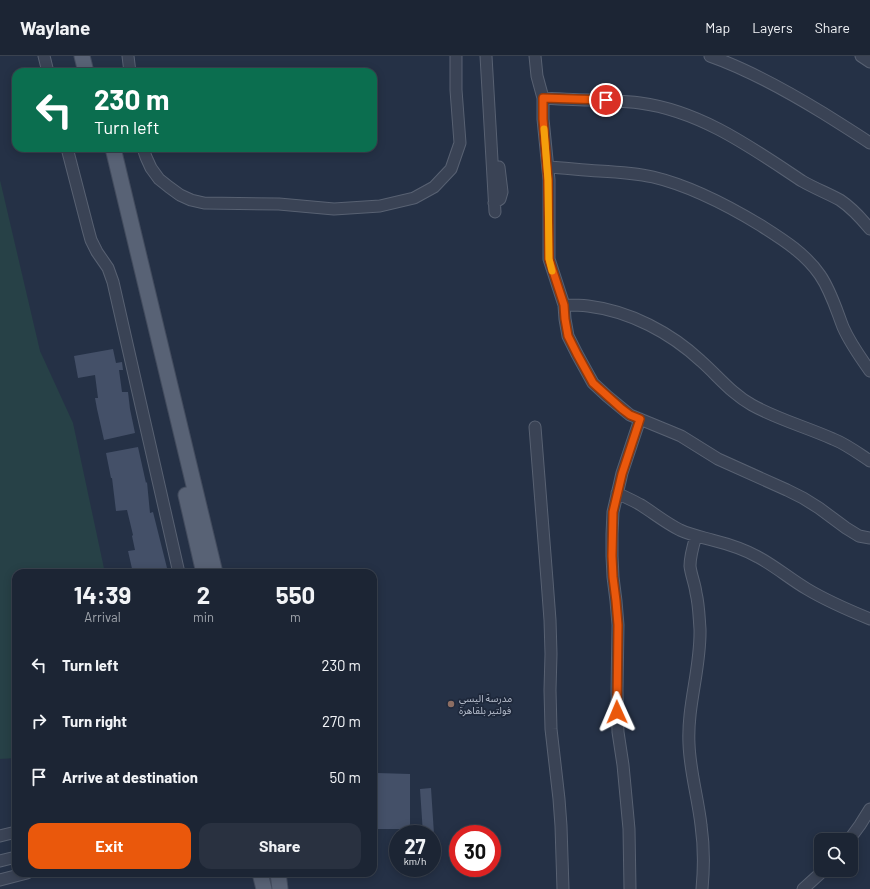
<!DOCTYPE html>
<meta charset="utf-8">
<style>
body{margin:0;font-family:Barlow,"Noto Sans Arabic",sans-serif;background:#293140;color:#f1f3f6;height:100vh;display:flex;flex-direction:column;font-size:15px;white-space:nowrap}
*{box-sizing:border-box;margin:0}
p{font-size:13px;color:#a0a5ac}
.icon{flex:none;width:22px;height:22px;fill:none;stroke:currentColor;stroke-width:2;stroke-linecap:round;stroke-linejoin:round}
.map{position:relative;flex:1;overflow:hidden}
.drawer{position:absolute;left:12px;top:513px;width:365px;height:308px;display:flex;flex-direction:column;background:#1c2534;border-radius:12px;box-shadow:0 2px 10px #0003,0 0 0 1px #3a424f}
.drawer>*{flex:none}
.guide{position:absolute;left:12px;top:12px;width:365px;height:84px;border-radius:12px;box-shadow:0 2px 10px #0003,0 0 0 1px #3a424f;background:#0b6e4f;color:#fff;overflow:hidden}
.tools{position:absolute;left:814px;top:777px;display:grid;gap:8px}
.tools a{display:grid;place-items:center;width:44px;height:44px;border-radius:8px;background:#1c2534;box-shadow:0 2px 10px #0003,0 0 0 1px #3a424f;font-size:20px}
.speed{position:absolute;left:389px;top:769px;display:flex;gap:8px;font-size:20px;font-weight:700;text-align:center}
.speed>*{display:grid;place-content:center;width:52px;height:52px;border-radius:50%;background:#1c2534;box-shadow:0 2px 10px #0003,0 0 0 1px #3a424f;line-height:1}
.speed small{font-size:10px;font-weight:400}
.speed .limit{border:6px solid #d22;background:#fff;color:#111}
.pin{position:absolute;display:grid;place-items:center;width:34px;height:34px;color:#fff;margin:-17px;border:2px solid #fff;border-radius:50%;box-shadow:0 1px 4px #0007}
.me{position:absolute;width:44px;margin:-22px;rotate:359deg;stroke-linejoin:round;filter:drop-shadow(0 0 3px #0008)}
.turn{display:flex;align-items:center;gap:14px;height:84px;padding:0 16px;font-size:18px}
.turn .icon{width:52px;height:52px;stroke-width:2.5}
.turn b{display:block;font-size:28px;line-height:34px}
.eta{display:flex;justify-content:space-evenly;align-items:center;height:68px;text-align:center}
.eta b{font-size:24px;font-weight:700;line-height:28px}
.action{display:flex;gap:8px;margin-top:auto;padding:8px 16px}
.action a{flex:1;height:46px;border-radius:12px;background:#ea580c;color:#fff;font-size:16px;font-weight:700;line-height:46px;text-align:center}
.action a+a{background:#293140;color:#f1f3f6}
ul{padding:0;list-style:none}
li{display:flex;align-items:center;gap:12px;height:56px;padding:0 16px}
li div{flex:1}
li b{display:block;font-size:15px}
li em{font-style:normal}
header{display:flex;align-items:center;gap:24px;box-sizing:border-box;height:56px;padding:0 20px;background:#1c2534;border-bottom:1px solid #3a424f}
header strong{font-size:19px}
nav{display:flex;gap:22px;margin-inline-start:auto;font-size:14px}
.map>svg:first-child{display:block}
</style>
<header>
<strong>Waylane</strong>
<nav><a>Map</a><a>Layers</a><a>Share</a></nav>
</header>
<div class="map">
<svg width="870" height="833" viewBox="0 0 870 833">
<rect width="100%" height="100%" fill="#253146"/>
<path fill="#274147" d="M 0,124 L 40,295 L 73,367 L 105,517 L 16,517 L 16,702 L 0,703 Z"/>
<path fill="#445068" d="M 113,293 L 116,307 L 122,306 L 123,314 L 119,314 L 122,336 L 128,336 L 130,353 L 135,377 L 104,384 L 97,353 L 95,342 L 98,342 L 95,319 L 78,322 L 74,300 Z
M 138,391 L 146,427 L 147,426 L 150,457 L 153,456 L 167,512 L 145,517 L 133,517 L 128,495 L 135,494 L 132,480 L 133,479 L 127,454 L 116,455 L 112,422 L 111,422 L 106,397 Z
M 377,717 L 410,718 L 410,773 L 377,773 Z
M 431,732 L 434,778 L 423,778 L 420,733 Z"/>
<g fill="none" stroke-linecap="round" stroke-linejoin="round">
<defs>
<path id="minor" d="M 44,0 L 48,16
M 128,0 L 130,16
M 486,0 L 495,156
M 535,0 L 537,20 L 543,42 L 543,63 L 549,124 L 549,203 L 564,249 L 565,263 L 568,280 L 577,298 L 593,327 L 607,340 L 630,359 L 669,375 L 681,380 L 718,403 L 787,434 L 803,442 L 819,452 L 846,472 L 859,480 L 870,482
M 710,0 C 750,14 787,35 823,57 C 839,67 855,77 870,87
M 861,0 L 870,6
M 543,42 C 560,43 577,44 595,44 C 610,45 625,45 640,47 C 701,55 752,92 802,125 C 814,132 827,137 840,144 C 852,152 861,162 870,173
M 67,92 L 88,173 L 91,184 L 97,196 L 108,212 L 113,226 L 179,517
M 143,92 L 146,101 L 151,112 L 159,123 L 169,131 L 180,139 L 191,144 L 204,147 L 279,148 L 334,153 L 380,150 L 414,142 L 434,131 L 451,113 L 460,87 L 456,34 L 456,0
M 548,111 C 565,112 582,114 599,115 C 617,116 635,117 653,121 C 691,130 727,149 760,169 C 782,183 805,197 820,219 C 831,235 836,253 843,271 C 850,287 860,301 870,315
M 494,147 L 500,143 L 502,136 L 499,111
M 564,249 C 572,249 580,249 588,250 C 630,255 671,277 701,305 C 718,320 732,338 752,349 C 777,363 806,371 833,383 C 846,388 858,397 870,405
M 535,371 L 547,524 L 550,564 L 551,598 L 550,634 L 551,673 L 559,743 L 561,770 L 563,833
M 617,437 C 625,441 634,445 641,449 C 655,458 666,467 680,474 C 691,479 701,481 712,484 C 728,488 744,493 758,501 C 775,510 790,523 807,533 C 827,545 848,554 870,563
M 696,480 C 693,490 690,500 690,510 C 691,519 695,528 696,537 C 699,549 699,561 700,573 C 701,612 687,649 689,688 C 690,716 698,742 701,769 C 704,790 704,812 702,833
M 0,780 L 16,776
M 849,784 L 860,769 L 870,753
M 0,805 L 16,801
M 0,824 L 27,817
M 630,833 L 629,773 L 623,709 L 618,676 L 617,635 L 618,569 L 616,545 L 613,521 L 612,500 L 612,478 L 613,456 L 622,417 L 640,363
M 803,833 L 824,814"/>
<path id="major" d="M 82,0 L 86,16
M 113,92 L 215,517
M 186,439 L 204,517
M 260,817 L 264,833
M 278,817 L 280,833"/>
</defs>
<use href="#minor" stroke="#586172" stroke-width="13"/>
<use href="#major" stroke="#434c5e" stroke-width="17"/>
<use href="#minor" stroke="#3a4355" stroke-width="11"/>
<use href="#major" stroke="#586275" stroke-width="15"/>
</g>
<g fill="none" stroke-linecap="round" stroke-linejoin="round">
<defs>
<path id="route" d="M 606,44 L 543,42 L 543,63 L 548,124 L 549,203 L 564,249 L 565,263 L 568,280 L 577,298 L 593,327 L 622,353 L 630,359 L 640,363 L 622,418 L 613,456 L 612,500 L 613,521 L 616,545 L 618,569 L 617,656"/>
</defs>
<use href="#route" stroke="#983908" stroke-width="10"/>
<use href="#route" stroke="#ea580c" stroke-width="7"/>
<path stroke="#f59e0b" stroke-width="7" d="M 544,73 L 548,124 L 549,203 L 552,215"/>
</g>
<circle fill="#8d6e63" stroke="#1e283b" stroke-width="1.5" cx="451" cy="648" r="4"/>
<g text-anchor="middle" stroke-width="3.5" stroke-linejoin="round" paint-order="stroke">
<g font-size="10" fill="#b8bfce" stroke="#1e283b" text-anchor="start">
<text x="459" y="646">مدرسة اليسي<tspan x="459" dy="12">فولتير بلقاهرة</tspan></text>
</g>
</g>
</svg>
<div class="tools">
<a><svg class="icon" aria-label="search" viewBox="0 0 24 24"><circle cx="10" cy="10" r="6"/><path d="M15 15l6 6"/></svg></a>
</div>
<div class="speed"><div>27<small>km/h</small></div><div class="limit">30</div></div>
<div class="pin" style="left:606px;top:44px;background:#d93025"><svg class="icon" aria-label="arrive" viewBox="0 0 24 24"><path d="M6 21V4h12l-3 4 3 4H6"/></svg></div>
<svg class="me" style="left:617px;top:656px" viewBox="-20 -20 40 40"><path d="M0-17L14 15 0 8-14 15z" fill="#ea580c" stroke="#fff" stroke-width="4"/></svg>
<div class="guide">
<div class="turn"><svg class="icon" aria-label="left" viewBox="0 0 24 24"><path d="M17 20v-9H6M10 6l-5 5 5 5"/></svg><div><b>230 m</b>Turn left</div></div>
</div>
<section class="drawer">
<div class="eta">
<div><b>14:39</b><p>Arrival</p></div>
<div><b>2</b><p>min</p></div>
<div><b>550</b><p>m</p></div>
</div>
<ul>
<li><svg class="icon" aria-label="left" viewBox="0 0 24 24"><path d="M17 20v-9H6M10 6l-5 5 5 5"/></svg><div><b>Turn left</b></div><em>230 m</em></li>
<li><svg class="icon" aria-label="right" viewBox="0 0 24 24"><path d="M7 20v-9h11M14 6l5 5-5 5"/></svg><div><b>Turn right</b></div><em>270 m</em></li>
<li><svg class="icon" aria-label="arrive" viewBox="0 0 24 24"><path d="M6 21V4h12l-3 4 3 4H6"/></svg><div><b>Arrive at destination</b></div><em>50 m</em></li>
</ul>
<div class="action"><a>Exit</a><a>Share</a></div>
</section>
</div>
